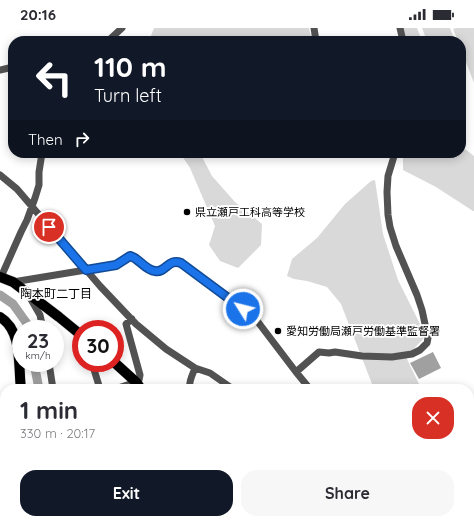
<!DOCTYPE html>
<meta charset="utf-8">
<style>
body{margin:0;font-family:Quicksand,"Noto Sans JP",sans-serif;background:#f7f7f7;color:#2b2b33;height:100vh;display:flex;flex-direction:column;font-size:15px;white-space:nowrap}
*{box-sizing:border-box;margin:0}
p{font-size:13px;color:#7c7c81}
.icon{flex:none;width:22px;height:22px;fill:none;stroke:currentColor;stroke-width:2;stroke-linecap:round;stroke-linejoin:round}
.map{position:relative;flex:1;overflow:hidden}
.drawer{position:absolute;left:0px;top:356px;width:474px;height:140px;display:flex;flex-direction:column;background:#fff;border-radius:16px 16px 0 0;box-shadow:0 2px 10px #0003}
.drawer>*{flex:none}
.top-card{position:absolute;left:8px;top:8px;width:458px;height:122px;border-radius:16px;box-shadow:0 2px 10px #0003;background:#111827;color:#fff;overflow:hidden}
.speed{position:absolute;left:12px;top:292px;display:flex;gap:8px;font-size:20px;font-weight:700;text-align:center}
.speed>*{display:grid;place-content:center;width:52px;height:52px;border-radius:50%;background:#fff;box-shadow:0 2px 10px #0003;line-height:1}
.speed small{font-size:10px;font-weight:400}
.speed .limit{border:6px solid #d22;background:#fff;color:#111}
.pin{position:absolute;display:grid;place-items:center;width:34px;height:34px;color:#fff;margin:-17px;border:2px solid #fff;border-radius:50%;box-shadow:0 1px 4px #0007}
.me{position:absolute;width:44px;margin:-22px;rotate:306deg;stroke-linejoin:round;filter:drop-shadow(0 0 3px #0008)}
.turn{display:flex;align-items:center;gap:14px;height:84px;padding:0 20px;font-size:18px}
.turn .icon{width:52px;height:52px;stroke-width:2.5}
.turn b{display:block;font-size:28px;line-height:34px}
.then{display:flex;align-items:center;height:38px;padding:0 20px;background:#0003;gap:8px;font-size:15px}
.round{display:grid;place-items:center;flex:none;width:42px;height:42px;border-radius:16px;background:#f7f7f7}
.headline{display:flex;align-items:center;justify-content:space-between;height:68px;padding:0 20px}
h1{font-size:24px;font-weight:700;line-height:30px}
.action{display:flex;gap:8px;margin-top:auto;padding:8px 20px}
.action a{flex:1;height:46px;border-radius:16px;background:#111827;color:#fff;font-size:16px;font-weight:700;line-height:46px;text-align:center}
.action a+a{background:#f7f7f7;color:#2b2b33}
.status{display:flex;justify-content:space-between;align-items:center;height:28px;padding:0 20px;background:#fff;direction:ltr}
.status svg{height:11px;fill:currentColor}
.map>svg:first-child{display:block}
</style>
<div class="status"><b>20:16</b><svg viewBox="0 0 49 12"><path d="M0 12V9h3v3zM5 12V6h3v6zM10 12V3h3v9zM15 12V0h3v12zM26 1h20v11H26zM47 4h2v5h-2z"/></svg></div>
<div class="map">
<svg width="474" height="496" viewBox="0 0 474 496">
<rect width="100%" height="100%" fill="#fff"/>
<path fill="#d9d9d9" d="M 154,0 L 309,0 L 312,13 L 149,13 Z
M 402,0 L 417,0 L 422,13 L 405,13 Z
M 422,0 L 450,0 L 455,13 L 427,13 Z
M 456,0 L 474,0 L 474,55 L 461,21 L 461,13 L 458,13 L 453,1 Z
M 461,118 L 474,128 L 474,183 L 473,183 L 436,159 L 403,142 L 403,125 L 461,125 Z
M 180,125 L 200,125 L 212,148 L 235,174 L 262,196 L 261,217 L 238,240 L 220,233 L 209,217 L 215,198 L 190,140 Z
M 375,152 L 383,206 L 398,252 L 426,308 L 406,329 L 419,356 L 425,361 L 375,361 L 372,356 L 341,276 L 327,259 L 307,253 L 294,251 L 287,248 L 292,231 L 317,210 L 345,176 L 371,153 Z
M 469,394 L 474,398 L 474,481 L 469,472 Z"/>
<path fill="#a0a0a0" d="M 433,324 L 441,340 L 419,351 L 410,335 Z"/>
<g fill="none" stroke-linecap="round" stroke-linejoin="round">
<path stroke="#a0a0a0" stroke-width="9" d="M 0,267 L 13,276 L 28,297 L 29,301
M 34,335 L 39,361
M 70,491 L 71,496"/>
<defs>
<path id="highway" d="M 0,249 L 13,254 L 59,289 L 81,307
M 0,289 C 23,303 18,338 21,361
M 115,335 L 136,354 L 141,361
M 57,491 L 58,496
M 183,491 L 185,496"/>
</defs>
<use href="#highway" stroke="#dbdbdb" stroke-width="11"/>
<path stroke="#525252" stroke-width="7" d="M 314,0 L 316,13
M 400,0 L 403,13
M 108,13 L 122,0
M 0,42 L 13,39
M 0,147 L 17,161 L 100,258 L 136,296 L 166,321 L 195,340 L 210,345 L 233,361
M 1,249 L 21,204 L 27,192 L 35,170 L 39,157 L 39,144 L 42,125
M 13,254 L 116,237 L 130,228 C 139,230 145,242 155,243 C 166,245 168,230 181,235 L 255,290 L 296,344 L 310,361
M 29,268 L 40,287 L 43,301
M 49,335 L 53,361
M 92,335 L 100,361
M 296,344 L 319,324 L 329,325 L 335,324 L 362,328 L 392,329 L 412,326 L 420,322 L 427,315 L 428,310 L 422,282 L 417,267 L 396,218 L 390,199 L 388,187 L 387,164 L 388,148 L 395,125
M 115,361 L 136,354 L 139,352 L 140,347 L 126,296 L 132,291
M 190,361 C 188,354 193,346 195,340
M 0,421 L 5,425
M 0,467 L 5,470
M 34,491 L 41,496
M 77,491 L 77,496
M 138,491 L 140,496
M 230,491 L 231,496
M 288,491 L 289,496
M 372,491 L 378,496
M 414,491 L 421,496
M 253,496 L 269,491
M 346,496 L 350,491"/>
<use href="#highway" stroke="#000" stroke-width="10"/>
<defs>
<path id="rail" d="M 0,377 L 5,384
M 44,491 L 45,496"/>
</defs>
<use href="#rail" stroke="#000" stroke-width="3"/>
<use href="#rail" stroke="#fff" stroke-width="1.5" stroke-dasharray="4.5" stroke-linecap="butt"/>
</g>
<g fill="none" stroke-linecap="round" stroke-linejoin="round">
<defs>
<path id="route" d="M 49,199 L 86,242 L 116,237 L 130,228 C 139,230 145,242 155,243 C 166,245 168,230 181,235 L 243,281"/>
</defs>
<use href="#route" stroke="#114b97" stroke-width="10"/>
<use href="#route" stroke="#1a73e8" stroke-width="7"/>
</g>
<g fill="#000" stroke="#fff" stroke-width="1.5">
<circle cx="187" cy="184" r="4"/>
<circle cx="278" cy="303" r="4"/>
</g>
<g text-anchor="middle" stroke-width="3.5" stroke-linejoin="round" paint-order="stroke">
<g font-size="11" fill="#000" stroke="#fff" text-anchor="start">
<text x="195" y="188">県立瀬戸工科高等学校</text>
<text x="286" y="307">愛知労働局瀬戸労働基準監督署</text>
</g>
<g font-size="12" fill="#000" stroke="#fff">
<text x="56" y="270">陶本町二丁目</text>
</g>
</g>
</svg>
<div class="speed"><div>23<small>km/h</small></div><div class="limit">30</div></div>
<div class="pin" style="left:49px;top:199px;background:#d93025"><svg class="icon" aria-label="arrive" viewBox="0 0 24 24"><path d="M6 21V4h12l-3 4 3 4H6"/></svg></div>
<svg class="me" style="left:243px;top:281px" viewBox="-20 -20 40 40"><circle r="17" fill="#1a73e8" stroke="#fff" stroke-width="3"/><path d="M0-11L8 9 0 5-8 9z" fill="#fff"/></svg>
<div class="top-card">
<div class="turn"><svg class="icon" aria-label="left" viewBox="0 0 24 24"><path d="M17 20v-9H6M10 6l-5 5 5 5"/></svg><div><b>110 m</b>Turn left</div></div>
<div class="then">Then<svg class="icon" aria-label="right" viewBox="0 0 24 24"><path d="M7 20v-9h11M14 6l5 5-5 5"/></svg></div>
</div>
<section class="drawer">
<div class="headline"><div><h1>1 min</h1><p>330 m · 20:17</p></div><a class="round" style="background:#d93025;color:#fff"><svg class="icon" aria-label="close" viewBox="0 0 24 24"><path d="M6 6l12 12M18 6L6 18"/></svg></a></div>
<div class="action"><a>Exit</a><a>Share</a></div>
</section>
</div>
